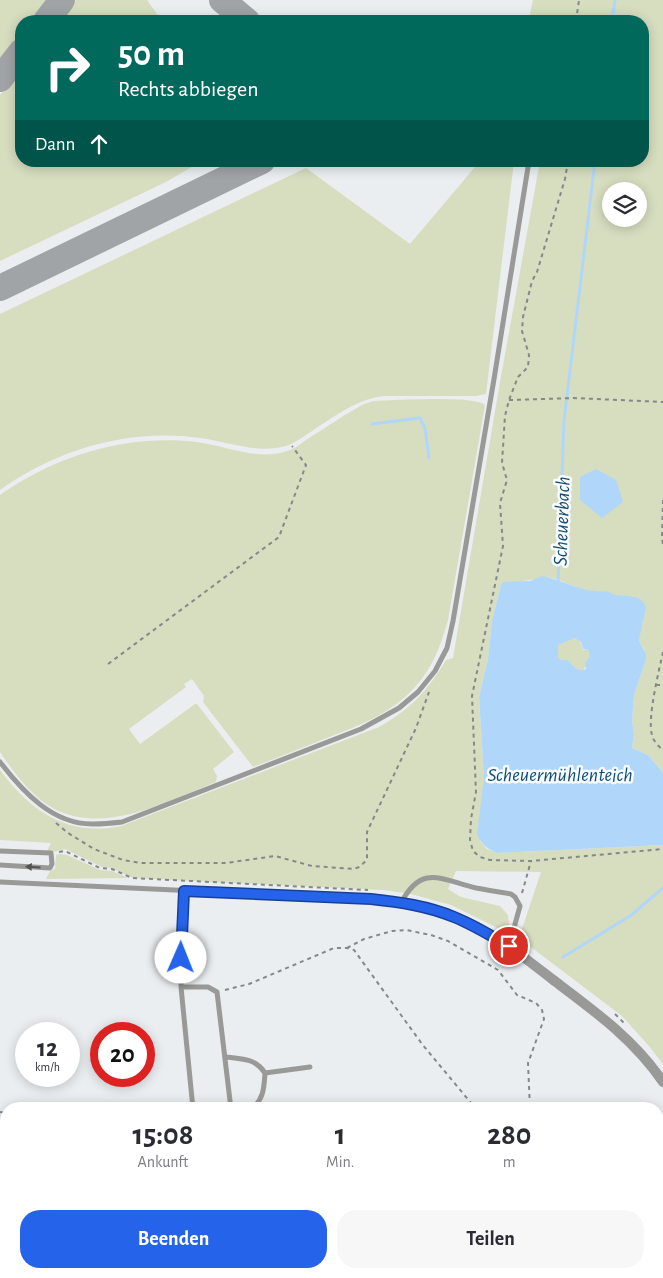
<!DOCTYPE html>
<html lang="de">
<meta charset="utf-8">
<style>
body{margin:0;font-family:"Alegreya Sans",sans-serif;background:#f7f7f7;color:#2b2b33;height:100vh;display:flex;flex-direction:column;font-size:19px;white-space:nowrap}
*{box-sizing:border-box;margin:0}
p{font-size:16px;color:#7c7c81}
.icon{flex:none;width:28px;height:28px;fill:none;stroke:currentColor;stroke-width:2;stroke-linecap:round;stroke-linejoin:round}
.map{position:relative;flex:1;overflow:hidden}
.panel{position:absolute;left:0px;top:1102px;width:664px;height:176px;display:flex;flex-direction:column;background:#fff;border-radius:20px 20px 0 0;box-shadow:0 2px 12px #0003}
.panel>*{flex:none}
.top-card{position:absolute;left:15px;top:15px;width:634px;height:152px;border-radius:20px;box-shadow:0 2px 12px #0003;background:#00695c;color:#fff;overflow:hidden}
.tools{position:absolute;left:602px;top:182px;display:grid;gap:10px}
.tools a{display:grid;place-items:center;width:45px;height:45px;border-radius:50%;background:#fff;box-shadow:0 2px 12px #0003;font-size:25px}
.speed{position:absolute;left:15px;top:1022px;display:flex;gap:10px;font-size:25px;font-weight:700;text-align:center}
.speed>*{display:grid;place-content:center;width:65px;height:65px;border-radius:50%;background:#fff;box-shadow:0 2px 12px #0003;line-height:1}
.speed small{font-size:12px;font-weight:400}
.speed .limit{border:8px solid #d22;background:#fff;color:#111}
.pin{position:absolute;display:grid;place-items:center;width:42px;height:42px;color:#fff;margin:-21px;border:2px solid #fff;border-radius:50%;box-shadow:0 1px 5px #0007}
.me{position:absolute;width:55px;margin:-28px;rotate:1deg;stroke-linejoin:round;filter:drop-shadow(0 0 4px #0008)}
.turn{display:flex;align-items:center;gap:18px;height:105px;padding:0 20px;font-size:22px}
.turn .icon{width:65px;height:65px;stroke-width:2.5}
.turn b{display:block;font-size:35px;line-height:42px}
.then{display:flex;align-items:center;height:48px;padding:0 20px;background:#0003;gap:10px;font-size:19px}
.eta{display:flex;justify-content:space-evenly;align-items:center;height:85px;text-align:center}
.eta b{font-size:30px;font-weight:700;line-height:35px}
.button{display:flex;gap:10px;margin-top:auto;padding:10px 20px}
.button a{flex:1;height:58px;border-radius:20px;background:#2563eb;color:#fff;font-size:20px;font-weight:700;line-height:58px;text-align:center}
.button a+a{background:#f7f7f7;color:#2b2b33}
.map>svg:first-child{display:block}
</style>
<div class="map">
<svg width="663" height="1278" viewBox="0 0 663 1278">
<rect width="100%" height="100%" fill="#eaeef1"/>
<path fill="#d7ddbf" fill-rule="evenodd" d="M 0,0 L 49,0 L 32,21 L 21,21 L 21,34 L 0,61 Z
M 76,0 L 147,0 L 162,21 L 59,21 Z
M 533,0 L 663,0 L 663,773 L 648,755 L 632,748 L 634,733 L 632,721 L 634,695 L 646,660 L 644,649 L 639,640 L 640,631 L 643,622 L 635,597 L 612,595 L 605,591 C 586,594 570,583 552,578 C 543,576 511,584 501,585 L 492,621 L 488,659 L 479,697 L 484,777 L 480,841 L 487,849 L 497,853 L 663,845 L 663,1064 L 649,1046 L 622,1016 L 519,938 L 541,872 L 456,871 L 448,889 L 461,897 L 500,906 L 508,915 L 510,934 L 451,905 L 411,894 L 383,890 L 133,878 L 111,868 L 102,867 L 65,849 L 53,852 L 47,851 L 51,843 L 0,840 L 0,770 C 31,812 68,837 121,826 L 379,727 C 410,710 428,690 446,660 L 453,658 L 500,382 L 540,161 L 642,161 L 642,21 L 531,21 L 530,14 ZM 611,191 L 639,191 L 639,219 L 611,219 Z
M 21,69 L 21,161 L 202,161 L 166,182 L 0,261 L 0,95 Z
M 480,161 L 514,161 L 486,394 L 476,396 L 383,396 C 355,400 332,418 309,433 C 302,438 294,443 286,446 C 257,454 229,442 200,438 C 130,428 57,449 0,490 L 0,314 L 306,168 L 410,244 Z
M 395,400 C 412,400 473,396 485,405 L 448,620 C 440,649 429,676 406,696 C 383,717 353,728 324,739 C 301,748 277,758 253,767 L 203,702 L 204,696 L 192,679 L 184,684 L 186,687 L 129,729 L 140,744 L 195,704 L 197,704 L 234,752 L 213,769 L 217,776 L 216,782 C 159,804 88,845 34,794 C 21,782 10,767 0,752 L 0,495 C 57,455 127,434 197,442 C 227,446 259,462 290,450 C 296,448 303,442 309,438 C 327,427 345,414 364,404 L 374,401 Z
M 575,638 L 579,639 L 583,650 L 588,650 L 590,654 L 584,670 L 576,669 L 568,660 L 561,660 L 558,658 L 558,645 C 560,643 571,639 575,638 Z
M 60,854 L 67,855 L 100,870 L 112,871 L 128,878 L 46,879 L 50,871 L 55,869 L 56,855 Z"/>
<path fill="#b0d7f9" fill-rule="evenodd" d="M 596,469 L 616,480 L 623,502 L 602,518 L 580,500 L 580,477 Z
M 542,576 C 566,581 581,593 607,591 C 617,600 640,590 646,607 L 639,640 L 646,654 L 646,660 L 634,695 L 632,721 L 634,733 L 632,748 L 648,755 L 663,773 L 663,845 L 497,853 C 487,849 481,844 477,834 L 484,777 L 479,697 L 488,659 L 492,621 L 501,585 L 503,582 L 530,581 ZM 575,638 L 581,642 L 583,649 L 588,650 C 591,656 589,658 585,663 L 586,669 L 584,670 L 576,669 L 568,660 L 561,660 L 558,658 L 558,645 Z"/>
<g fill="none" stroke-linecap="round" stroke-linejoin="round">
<path stroke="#b0d7f9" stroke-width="3" d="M 612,21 L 615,0
M 372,424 L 420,418 L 425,428 L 429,458
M 558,584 L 564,421 L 595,161
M 563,957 L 630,916 L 663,888"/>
<path stroke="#a1a4a6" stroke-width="26" d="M 222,0 L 247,21
M 46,21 L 62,0
M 0,79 L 21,52
M 0,288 L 262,161"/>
<path stroke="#85888a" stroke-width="2" stroke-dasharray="4 4" stroke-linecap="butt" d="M 576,21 L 579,0
M 568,161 L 565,179 L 537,272 L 532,281 L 523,317 L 522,331 L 529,355 L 528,367 L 518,377 L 509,400 L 505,416 L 502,463 L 507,480 L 500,503 L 503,546 L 472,696 L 476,792 L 471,819 L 470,840 L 473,851 L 480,857 L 490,860 L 531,861 L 663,849
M 509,400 L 574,398 L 663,402
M 663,500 L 662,538 L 663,545
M 663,652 C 659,671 647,718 652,735 C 653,741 659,746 663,751
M 108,664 L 279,537 L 306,465 L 292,446
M 656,685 L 663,685
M 56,823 L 68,833 L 94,849 L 123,860 L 141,863 L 226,863 L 275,856 L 312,866 L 354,869 L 359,867 L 367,860 L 367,832 L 416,728 L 429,692
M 59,852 L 65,851 L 100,868 L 112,869 L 132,878 L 368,890
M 522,893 L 531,861
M 347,948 L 364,939 L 392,931 L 406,930 L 431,935 L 448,941 L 498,970 L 517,995 L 536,1003 L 542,1010 L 544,1019 L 528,1063 L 530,1109
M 225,990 L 249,984 L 334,948 L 347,948 L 354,950 L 422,1044 L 476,1109
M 615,1014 L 624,1023
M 0,1112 L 6,1113"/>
<path stroke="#999997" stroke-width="5" d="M 0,762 C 23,792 53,825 94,824 C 103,824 113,823 122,822 L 361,729 L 399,708 L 418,692 L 435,671 L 447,648 L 453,621 L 494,379 L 529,161
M 0,851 L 51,853 L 52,864 L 50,868 L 0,865
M 0,882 L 371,899
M 184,891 L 181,987 L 193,1109
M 401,903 C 422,863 442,880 476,888 C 487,890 499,892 511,894 L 515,897 L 520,906 L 509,946
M 181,987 L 208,987 L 217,992 L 231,1109
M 226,1057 C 242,1059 255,1058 265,1073 C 264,1087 264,1100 251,1109
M 265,1073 L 310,1067
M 658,1198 L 663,1197
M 213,1272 L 213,1278
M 557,1272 L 558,1278
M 613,1272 L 613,1278"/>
<path stroke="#999997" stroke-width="10" d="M 371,899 C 399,902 427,906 453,916 C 490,930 521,955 552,979 C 593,1010 634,1039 663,1082"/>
</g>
<defs><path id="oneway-solid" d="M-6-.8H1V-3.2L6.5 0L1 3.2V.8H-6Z" transform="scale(1.25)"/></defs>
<use fill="#535354" href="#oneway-solid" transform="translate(33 867) rotate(-177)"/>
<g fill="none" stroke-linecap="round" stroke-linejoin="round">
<defs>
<path id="route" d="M 181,958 L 184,891 L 371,899 C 399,902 428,906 454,917 C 474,925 491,936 509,946"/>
</defs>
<use href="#route" stroke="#184099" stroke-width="12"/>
<use href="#route" stroke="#2563eb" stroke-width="9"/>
</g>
<g text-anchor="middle" stroke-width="5" stroke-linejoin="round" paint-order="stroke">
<g font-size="20" font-style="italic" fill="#0e4b75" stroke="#f8fbff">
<text transform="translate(561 521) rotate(-88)" y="7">Scheuerbach</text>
<text x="560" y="781">Scheuermühlenteich</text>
</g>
</g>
</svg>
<div class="tools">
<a><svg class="icon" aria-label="layers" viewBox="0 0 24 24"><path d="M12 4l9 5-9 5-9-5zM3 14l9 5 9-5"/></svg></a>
</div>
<div class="speed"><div>12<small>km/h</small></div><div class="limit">20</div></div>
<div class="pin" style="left:509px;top:946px;background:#d93025"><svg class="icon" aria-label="arrive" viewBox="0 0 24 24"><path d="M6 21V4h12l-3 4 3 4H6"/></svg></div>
<svg class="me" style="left:181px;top:958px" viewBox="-20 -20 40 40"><circle r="19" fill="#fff"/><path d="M0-13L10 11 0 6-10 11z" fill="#2563eb"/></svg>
<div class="top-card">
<div class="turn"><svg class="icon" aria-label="right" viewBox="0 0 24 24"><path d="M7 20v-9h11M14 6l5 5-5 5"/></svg><div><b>50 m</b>Rechts abbiegen</div></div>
<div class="then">Dann<svg class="icon" aria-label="ahead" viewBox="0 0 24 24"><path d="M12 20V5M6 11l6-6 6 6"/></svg></div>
</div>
<section class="panel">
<div class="eta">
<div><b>15:08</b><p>Ankunft</p></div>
<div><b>1</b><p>Min.</p></div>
<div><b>280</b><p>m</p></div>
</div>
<div class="button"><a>Beenden</a><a>Teilen</a></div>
</section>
</div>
